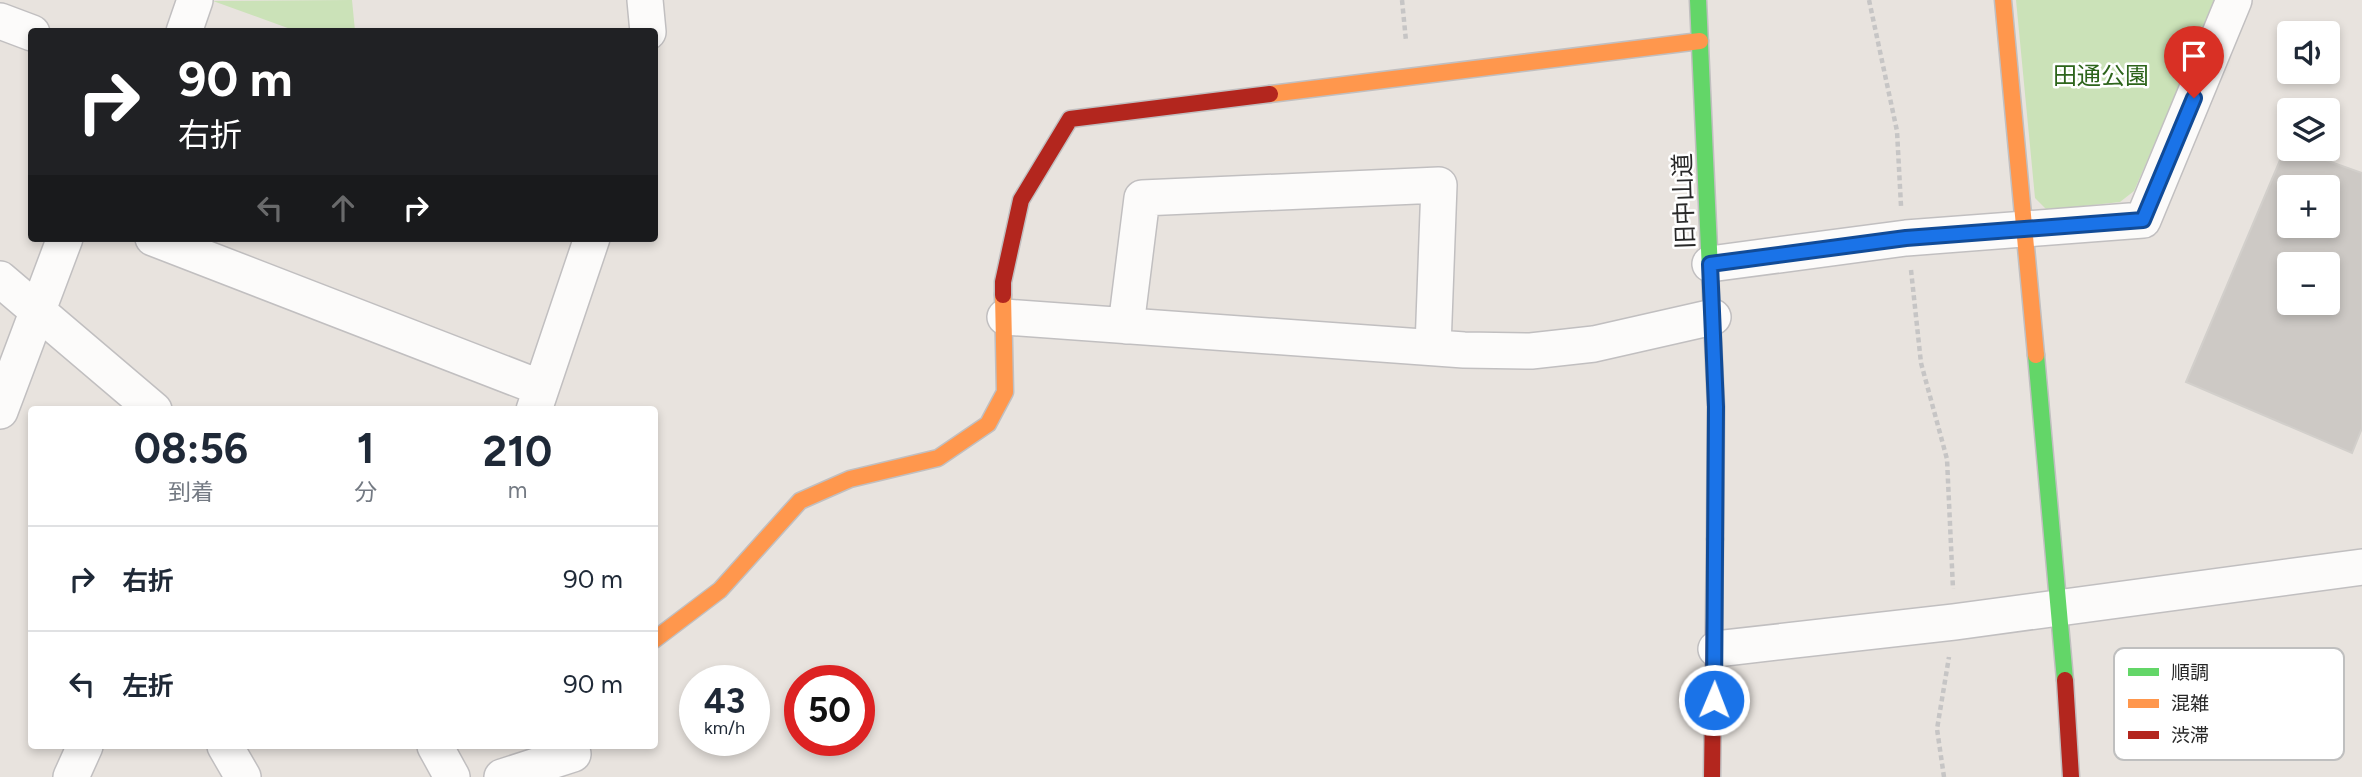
<!DOCTYPE html>
<html lang="ja">
<meta charset="utf-8">
<style>
body{margin:0;font-family:Figtree,"Noto Sans JP",sans-serif;background:#f2f2f3;color:#1f2937;height:100vh;display:flex;flex-direction:column;font-size:26px;white-space:nowrap}
*{box-sizing:border-box;margin:0}
p{font-size:23px;color:#747a83}
.icon{flex:none;width:38px;height:38px;fill:none;stroke:currentColor;stroke-width:2;stroke-linecap:round;stroke-linejoin:round}
.map{position:relative;flex:1;overflow:hidden}
.drawer{position:absolute;left:28px;top:406px;width:630px;height:343px;display:flex;flex-direction:column;background:#fff;border-radius:7px;box-shadow:0 4px 10px #0003}
.drawer>*{flex:none}
.hud{position:absolute;left:28px;top:28px;width:630px;height:214px;border-radius:7px;box-shadow:0 4px 10px #0003;background:#202124;color:#fff;overflow:hidden}
.buttons{position:absolute;left:2277px;top:21px;display:grid;gap:14px}
.buttons a{display:grid;place-items:center;width:63px;height:63px;border-radius:7px;background:#fff;box-shadow:0 4px 10px #0003;font-size:35px}
.speed{position:absolute;left:679px;top:665px;display:flex;gap:14px;font-size:35px;font-weight:700;text-align:center}
.speed>*{display:grid;place-content:center;width:91px;height:91px;border-radius:50%;background:#fff;box-shadow:0 4px 10px #0003;line-height:1}
.speed small{font-size:18px;font-weight:400}
.speed .limit{border:10px solid #d22;background:#fff;color:#111}
.pin{position:absolute;display:grid;place-items:center;width:60px;height:60px;color:#fff;margin:-72px -30px;border-radius:50% 50% 50% 0;rotate:-45deg;box-shadow:0 0 7px #0007}
.pin .icon{rotate:45deg}
.me{position:absolute;width:77px;margin:-38px;rotate:1deg;stroke-linejoin:round;filter:drop-shadow(0 0 5px #0008)}
.turn{display:flex;align-items:center;gap:24px;height:147px;padding:0 35px;font-size:32px}
.turn .icon{width:91px;height:91px;stroke-width:2.5}
.turn b{display:block;font-size:49px;line-height:60px}
.lanes{display:flex;align-items:center;height:66px;padding:0 35px;background:#0003;justify-content:center;gap:35px;direction:ltr}
.lanes .off{opacity:.35}
.eta{display:flex;justify-content:space-evenly;align-items:center;height:119px;text-align:center}
.eta b{font-size:42px;font-weight:700;line-height:49px}
ul{padding:0;list-style:none}
li{display:flex;align-items:center;gap:21px;height:105px;padding:0 35px;border-top:2px solid #e0e1e3}
li div{flex:1}
li b{display:block;font-size:26px}
li em{font-style:normal}
.map>svg:first-child{display:block}
</style>
<div class="map">
<svg width="2362" height="777" viewBox="0 0 2362 777">
<rect width="100%" height="100%" fill="#e8e3de"/>
<path fill="#cbe2b8" d="M 352,0 L 355,31 L 296,31 L 213,1 Z
M 2016,0 L 2217,0 L 2134,191 L 2120,202 L 2047,210 L 2035,198 Z"/>
<path fill="#cdc9c5" stroke="#d2cfcb" stroke-width="2" fill-rule="evenodd" d="M 2286,146 L 2362,173 L 2362,428 L 2352,453 L 2186,382 ZM 2289,187 L 2328,187 L 2328,226 L 2289,226 ZM 2289,264 L 2328,264 L 2328,303 L 2289,303 Z"/>
<g fill="none" stroke-linecap="round" stroke-linejoin="round">
<defs>
<path id="street" d="M 645,0 L 648,32
M 0,21 L 32,33
M 184,32 L 195,0
M 153,238 L 541,388
M 1710,264 L 1906,238 L 2143,220 L 2234,0
M 0,279 L 154,410
M 1005,317 L 1464,350 L 1531,351 L 1594,344 L 1713,317
M 1126,326 L 1142,198 L 1439,185 L 1433,347
M 534,410 L 592,238
M 0,411 L 65,238
M 1716,649 L 1954,622 L 2362,567
M 225,746 L 243,777
M 435,746 L 452,777
M 71,777 L 85,746
M 502,777 L 573,754"/>
<path id="fast" d="M 1698,0 L 1716,407 L 1715,539
M 2036,355 L 2065,680"/>
<path id="slow" d="M 2003,0 L 2036,355
M 1270,94 L 1700,41
M 654,640 L 720,590 L 800,501 L 850,479 L 938,458 L 988,424 L 1005,392 L 1003,295"/>
<path id="jam" d="M 1003,295 L 1003,282 L 1021,200 L 1070,119 L 1270,94
M 2065,680 L 2071,777
M 1712,777 L 1715,539"/>
</defs>
<use href="#street" stroke="#c1bfc0" stroke-width="38"/>
<use href="#fast" stroke="#c1bfc0" stroke-width="19"/>
<use href="#slow" stroke="#c1bfc0" stroke-width="19"/>
<use href="#jam" stroke="#c1bfc0" stroke-width="19"/>
<path stroke="#c6c5c5" stroke-width="4.5" stroke-dasharray="5 3.5" stroke-linecap="butt" d="M 1402,0 L 1406,41
M 1869,0 L 1897,131 L 1901,206
M 1911,270 L 1921,363 L 1947,459 L 1953,589
M 1944,777 L 1937,729 L 1949,657"/>
<use href="#street" stroke="#fcfbfa" stroke-width="35"/>
<use href="#fast" stroke="#63d668" stroke-width="16"/>
<use href="#slow" stroke="#ff974d" stroke-width="16"/>
<use href="#jam" stroke="#b3261e" stroke-width="16"/>
</g>
<g fill="none" stroke-linecap="round" stroke-linejoin="round">
<defs>
<path id="route" d="M 1714,700 L 1716,407 L 1710,264 L 1906,238 L 2143,220 L 2194,98"/>
</defs>
<use href="#route" stroke="#114b97" stroke-width="18"/>
<use href="#route" stroke="#1a73e8" stroke-width="12"/>
</g>
<g text-anchor="middle" stroke-width="5" stroke-linejoin="round" paint-order="stroke">
<g font-size="24" fill="#2d641b" stroke="#fff">
<text x="2101" y="84">田通公園</text>
</g>
<g font-size="24" fill="#292929" stroke="#fff">
<text transform="translate(1684 201) rotate(-92)" y="8">旧中山道</text>
</g>
</g>
<rect x="2114" y="648" width="230" height="112" rx="10" fill="#fff" stroke="#bfbfbf" stroke-width="2"/>
<rect x="2128" y="668" width="31" height="8" fill="#63d668"/>
<rect x="2128" y="699" width="31" height="9" fill="#ff974d"/>
<rect x="2128" y="731" width="31" height="8" fill="#b3261e"/>
<g font-size="19" fill="#292929">
<text x="2171" y="679">順調</text>
<text x="2171" y="710">混雑</text>
<text x="2171" y="742">渋滞</text>
</g>
</svg>
<div class="buttons">
<a><svg class="icon" aria-label="sound" viewBox="0 0 24 24"><path d="M4 9h4l5-4v14l-5-4H4zM17 9q2 3 0 6"/></svg></a>
<a><svg class="icon" aria-label="layers" viewBox="0 0 24 24"><path d="M12 4l9 5-9 5-9-5zM3 14l9 5 9-5"/></svg></a>
<a>+</a>
<a>−</a>
</div>
<div class="speed"><div>43<small>km/h</small></div><div class="limit">50</div></div>
<div class="pin" style="left:2194px;top:98px;background:#d93025"><svg class="icon" aria-label="arrive" viewBox="0 0 24 24"><path d="M6 21V4h12l-3 4 3 4H6"/></svg></div>
<svg class="me" style="left:1714px;top:700px" viewBox="-20 -20 40 40"><circle r="17" fill="#1a73e8" stroke="#fff" stroke-width="3"/><path d="M0-11L8 9 0 5-8 9z" fill="#fff"/></svg>
<div class="hud">
<div class="turn"><svg class="icon" aria-label="right" viewBox="0 0 24 24"><path d="M7 20v-9h11M14 6l5 5-5 5"/></svg><div><b>90 m</b>右折</div></div>
<div class="lanes"><svg class="icon off" aria-label="left" viewBox="0 0 24 24"><path d="M17 20v-9H6M10 6l-5 5 5 5"/></svg><svg class="icon off" aria-label="ahead" viewBox="0 0 24 24"><path d="M12 20V5M6 11l6-6 6 6"/></svg><svg class="icon" aria-label="right" viewBox="0 0 24 24"><path d="M7 20v-9h11M14 6l5 5-5 5"/></svg></div>
</div>
<section class="drawer">
<div class="eta">
<div><b>08:56</b><p>到着</p></div>
<div><b>1</b><p>分</p></div>
<div><b>210</b><p>m</p></div>
</div>
<ul>
<li><svg class="icon" aria-label="right" viewBox="0 0 24 24"><path d="M7 20v-9h11M14 6l5 5-5 5"/></svg><div><b>右折</b></div><em>90 m</em></li>
<li><svg class="icon" aria-label="left" viewBox="0 0 24 24"><path d="M17 20v-9H6M10 6l-5 5 5 5"/></svg><div><b>左折</b></div><em>90 m</em></li>
</ul>
</section>
</div>
